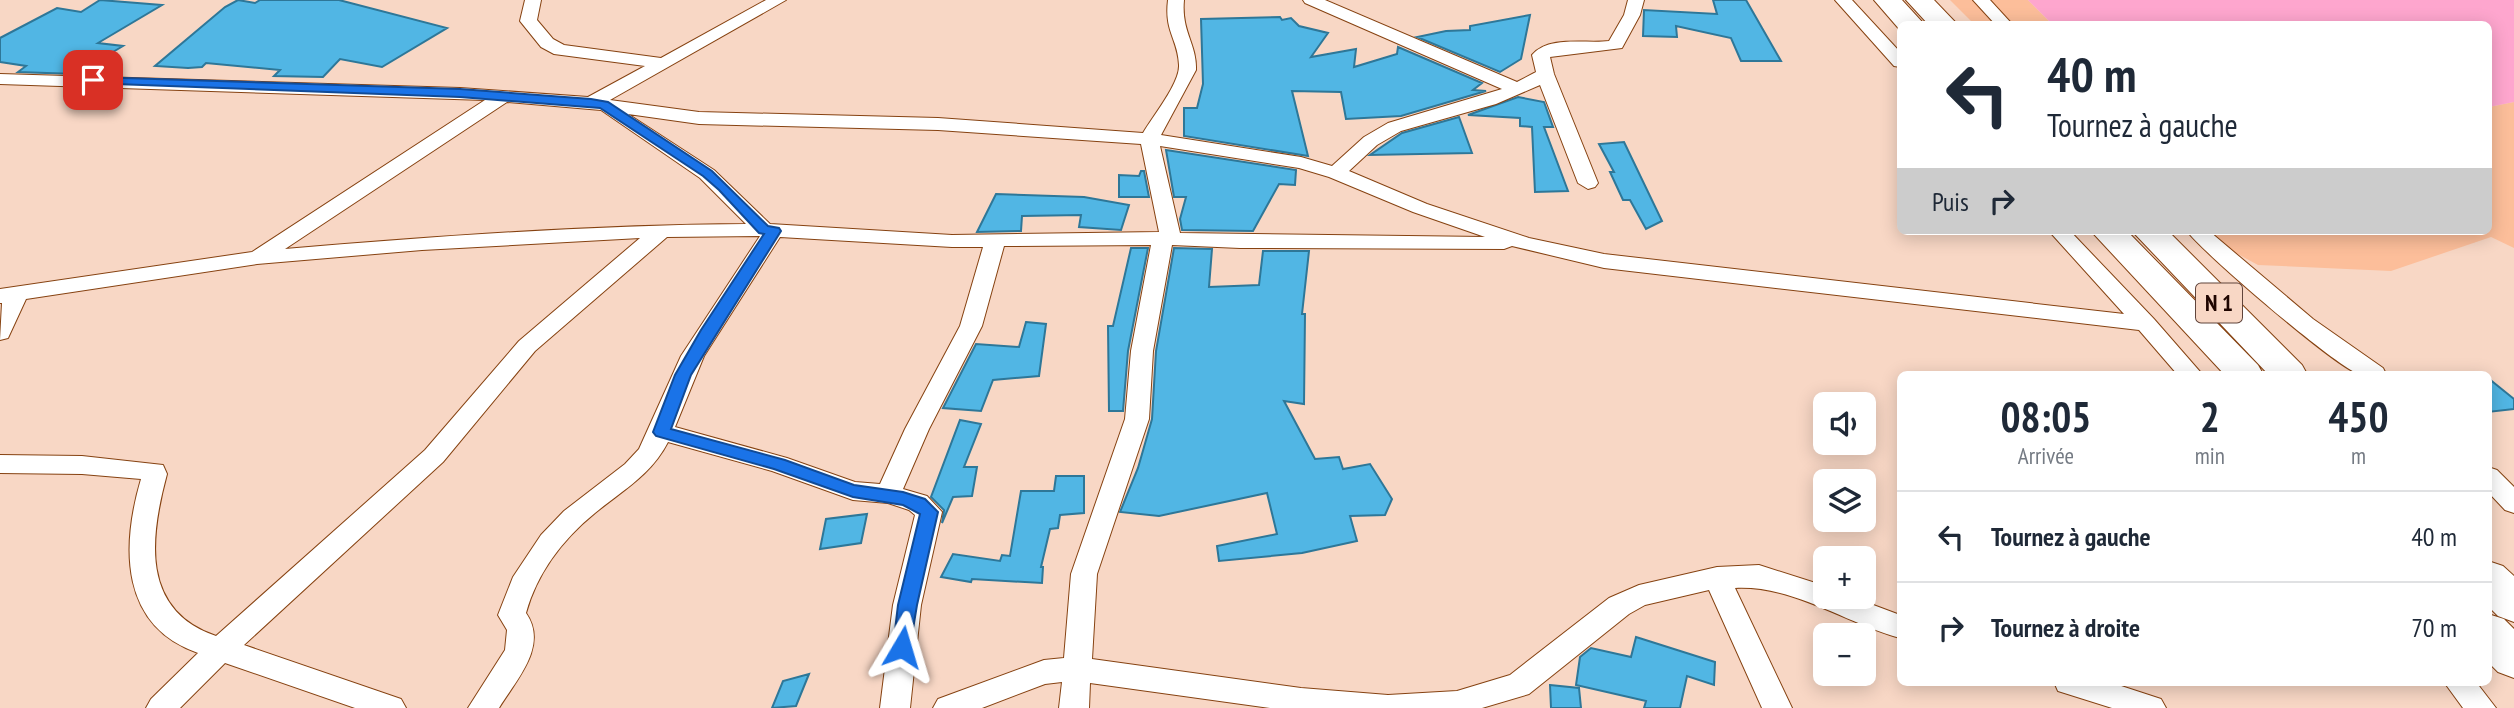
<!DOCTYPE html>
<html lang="fr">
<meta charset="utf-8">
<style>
body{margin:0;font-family:"PT Sans Narrow",sans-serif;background:#f2f2f3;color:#1f2937;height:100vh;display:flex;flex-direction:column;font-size:26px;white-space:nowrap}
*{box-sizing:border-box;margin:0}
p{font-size:23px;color:#747a83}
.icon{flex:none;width:38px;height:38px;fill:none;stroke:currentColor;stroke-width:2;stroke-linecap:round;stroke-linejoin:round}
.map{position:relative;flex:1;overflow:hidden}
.drawer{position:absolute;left:1897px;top:371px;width:595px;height:315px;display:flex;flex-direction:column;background:#fff;border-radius:10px;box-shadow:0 4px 18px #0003}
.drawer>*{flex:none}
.banner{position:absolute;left:1897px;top:21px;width:595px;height:214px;border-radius:10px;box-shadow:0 4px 18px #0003;background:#fff;color:#1f2937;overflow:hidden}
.buttons{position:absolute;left:1813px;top:392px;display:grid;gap:14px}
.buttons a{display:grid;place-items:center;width:63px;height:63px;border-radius:10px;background:#fff;box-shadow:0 4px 18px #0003;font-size:35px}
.pin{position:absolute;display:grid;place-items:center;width:60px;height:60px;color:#fff;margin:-30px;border-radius:14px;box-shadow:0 4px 10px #0006}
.me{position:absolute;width:77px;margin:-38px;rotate:7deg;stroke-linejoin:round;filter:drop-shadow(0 0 5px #0008)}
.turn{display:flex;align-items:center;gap:24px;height:147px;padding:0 35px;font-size:32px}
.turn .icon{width:91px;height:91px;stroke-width:2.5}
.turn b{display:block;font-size:49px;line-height:60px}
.then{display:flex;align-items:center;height:66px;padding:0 35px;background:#0003;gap:14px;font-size:26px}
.eta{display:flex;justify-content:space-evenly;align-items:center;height:119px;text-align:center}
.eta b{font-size:42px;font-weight:700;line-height:49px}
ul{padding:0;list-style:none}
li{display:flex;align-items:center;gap:21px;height:91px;padding:0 35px;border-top:2px solid #e0e1e3}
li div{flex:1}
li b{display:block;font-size:26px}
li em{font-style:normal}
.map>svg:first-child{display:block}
</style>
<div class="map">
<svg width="2514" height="708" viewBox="0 0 2514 708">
<rect width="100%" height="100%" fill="#f8d7c5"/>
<path fill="#fcbe9a" d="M 1950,0 L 2028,0 L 2052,24 L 1974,24 Z
M 2514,102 L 2514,248 L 2491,237 L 2391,271 L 2258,265 L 2195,231 L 2488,231 L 2489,107 Z"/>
<path fill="#fea6ce" d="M 2028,0 L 2514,0 L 2514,102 L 2489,107 L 2488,24 L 2052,24 Z"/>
<path fill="#51b6e4" stroke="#2e7798" stroke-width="2" d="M 100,0 L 162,5 L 98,43 L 123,46 L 76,74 L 18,72 L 26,66 L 0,62 L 0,38 L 57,8 L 81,12 Z
M 238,0 L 255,3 L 260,0 L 339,0 L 447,28 L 382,67 L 340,59 L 323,77 L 274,76 L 280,70 L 206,63 L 202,67 L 188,68 L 155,66 L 225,7 Z
M 1713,0 L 1746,0 L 1781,61 L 1741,61 L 1731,38 L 1676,26 L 1677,37 L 1643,36 L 1644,10 L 1717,14 Z
M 1530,15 L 1521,59 L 1500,72 L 1417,37 L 1446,31 L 1470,30 L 1470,26 Z
M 1280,17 L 1282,20 L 1291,18 L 1299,26 L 1328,33 L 1311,57 L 1356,49 L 1354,67 L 1397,54 L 1398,47 L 1482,83 L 1473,90 L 1486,91 L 1401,116 L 1346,119 L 1341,92 L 1292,91 L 1308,156 L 1184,136 L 1184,108 L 1197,108 L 1203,84 L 1201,19 Z
M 1518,97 L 1544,102 L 1553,127 L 1544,127 L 1568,191 L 1535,192 L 1532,127 L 1520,126 L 1520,118 L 1468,115 Z
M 1459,117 L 1472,153 L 1370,155 L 1402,133 Z
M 1624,142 L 1662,221 L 1646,229 L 1630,200 L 1623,200 L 1610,172 L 1614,172 L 1599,144 Z
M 1166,150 L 1296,170 L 1295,185 L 1279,184 L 1253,231 L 1182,230 L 1180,219 L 1186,197 L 1174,197 Z
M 1141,171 L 1144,171 L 1149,197 L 1119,197 L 1119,175 L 1139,176 Z
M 996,194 L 1084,197 L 1129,205 L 1121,230 L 1079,227 L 1081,215 L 1022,216 L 1021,231 L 977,232 Z
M 1131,248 L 1148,248 L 1128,351 L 1123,411 L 1109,411 L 1108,326 L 1113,326 Z
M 1174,248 L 1212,249 L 1209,287 L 1259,285 L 1263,251 L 1309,251 L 1302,314 L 1305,314 L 1304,404 L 1284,401 L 1315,459 L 1339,457 L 1343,469 L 1370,464 L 1392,499 L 1385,515 L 1350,516 L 1357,541 L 1302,553 L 1219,561 L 1217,546 L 1277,534 L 1267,493 L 1159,516 L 1120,512 L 1138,468 L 1152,419 L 1156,351 Z
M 1026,322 L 1046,324 L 1039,376 L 993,380 L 981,411 L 943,408 L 976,344 L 1019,347 Z
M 2488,378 L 2514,399 L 2514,409 L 2488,412 Z
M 960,420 L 981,424 L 964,467 L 977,467 L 972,496 L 953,497 L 942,523 L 944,510 L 931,497 Z
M 1056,476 L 1084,476 L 1084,513 L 1060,515 L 1058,528 L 1050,529 L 1041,567 L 1043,567 L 1042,583 L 972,579 L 971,582 L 941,577 L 953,554 L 1000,561 L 1002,555 L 1010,556 L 1021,491 L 1054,491 Z
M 867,514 L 861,543 L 820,549 L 826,519 Z
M 1636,637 L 1715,662 L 1714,685 L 1687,676 L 1680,708 L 1644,708 L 1646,701 L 1576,685 L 1580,657 L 1591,648 L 1631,657 Z
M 809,674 L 796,706 L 772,708 L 783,681 Z
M 1550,685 L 1579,688 L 1581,708 L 1551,708 Z"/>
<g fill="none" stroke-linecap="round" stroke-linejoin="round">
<defs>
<path id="minor" d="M 525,0 L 541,0 L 537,20 L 553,39 L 564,45 L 661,58 L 766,0 L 786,0 L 610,100 L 699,112 L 938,118 L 1143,133 C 1153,116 1180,83 1179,65 C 1178,39 1164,32 1168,0 L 1184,0 C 1181,32 1197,44 1196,70 L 1161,135 L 1301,157 L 1332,166 L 1364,137 L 1388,123 L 1502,89 L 1305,3 L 1303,0 L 1325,0 L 1517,82 L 1536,72 L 1532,55 C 1549,35 1586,44 1609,41 L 1624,15 L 1628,0 L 1644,0 L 1640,15 L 1622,48 L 1550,57 L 1554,74 L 1598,183 L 1595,187 L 1588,189 L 1578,183 L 1540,85 L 1496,104 L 1401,131 L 1377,145 L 1349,171 L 1427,204 L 1529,238 L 1604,254 L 2124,314 L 2049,231 L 2070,231 L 2154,319 L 2202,374 L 2177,374 L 2139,330 L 1604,268 L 1512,246 L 1504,249 L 1240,248 L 1172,245 L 1153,351 L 1149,419 L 1097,574 L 1092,659 L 1301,688 L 1388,695 L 1457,691 L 1510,675 L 1609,598 L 1639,585 L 1717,567 L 1759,565 L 1825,586 L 1825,597 L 1852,597 L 1900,615 L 1900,638 C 1845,623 1794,585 1735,588 L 1792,708 L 1762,708 L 1709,590 L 1645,605 L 1629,614 L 1529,694 L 1482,708 L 1270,708 L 1090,683 L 1089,708 L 1059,708 L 1062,682 L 1045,684 L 982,708 L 933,708 L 938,699 L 1044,660 L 1064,658 L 1071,574 L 1125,419 L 1131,351 L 1151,245 L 1004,246 L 982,326 L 929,429 L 903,489 L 927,496 L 942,512 L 921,605 L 910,708 L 880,708 L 893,605 L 915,515 L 909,510 L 888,503 L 853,500 L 772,471 L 668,442 C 651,475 623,490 595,513 C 563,539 537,573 526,613 C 549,646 516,680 499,708 L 468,708 L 505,650 L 507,630 L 498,615 L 513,577 L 541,535 L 564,511 L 625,464 L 639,449 L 681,356 L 760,236 L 667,237 L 535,351 L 443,462 L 244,645 L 401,699 L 406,708 L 355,708 L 225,663 L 180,708 L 146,708 L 151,699 L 198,653 C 120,626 121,547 141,479 L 82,474 L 0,473 L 0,455 L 82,456 L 163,465 L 167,474 C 150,537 140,610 216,636 L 425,450 L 519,341 L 640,238 L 422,250 L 257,264 L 26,299 L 8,338 L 0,340 L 2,303 L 0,303 L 0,289 L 252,252 L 485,100 L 0,84 L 0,74 L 460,88 L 588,97 L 645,66 L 554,54 L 541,47 L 520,21 ZM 507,102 L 601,110 L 700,178 L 746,224 C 592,225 438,236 285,249 ZM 628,114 L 699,124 L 938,130 L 1141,144 L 1159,232 L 952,235 L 770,224 L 714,170 ZM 1160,146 L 1299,168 L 1329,177 L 1413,212 L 1485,237 L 1180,233 ZM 780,237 L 952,247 L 983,247 L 960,326 L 905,429 L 880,484 L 855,482 L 787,458 L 675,427 L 704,356 Z
M 1835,0 L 1852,0 L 1900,52 L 1900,67 L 1894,66 Z
M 1973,0 L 1990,0 L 2012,24 L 1995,24 Z
M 2187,231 L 2209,231 L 2313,319 L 2383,368 L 2386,374 C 2378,374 2366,377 2359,374 C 2336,367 2202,252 2187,231 Z
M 2488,467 L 2497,470 L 2514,487 L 2514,513 L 2505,510 L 2488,492 Z
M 2054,682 L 2109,682 L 2161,699 L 2166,708 L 2112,708 L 2058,691 Z
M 2444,682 L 2476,682 L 2496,708 L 2463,708 Z"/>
<path id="trunk" d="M 1874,0 L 1902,0 L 1924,24 L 1900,24 L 1900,30 Z
M 1906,0 L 1934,0 L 1957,24 L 1928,24 Z
M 2091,231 L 2127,231 L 2258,365 L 2263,374 L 2224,374 Z
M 2132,231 L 2168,231 L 2302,365 L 2307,374 L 2268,374 Z
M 2488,561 L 2503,566 L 2514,576 L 2514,622 L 2498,616 L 2488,606 Z
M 2488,614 L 2504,619 L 2514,629 L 2514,678 L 2498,672 L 2488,662 Z"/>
</defs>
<use href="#minor" stroke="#864211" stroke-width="2"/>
<use href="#trunk" stroke="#864211" stroke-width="2"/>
<use href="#minor" fill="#fff" fill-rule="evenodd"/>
<use href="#trunk" fill="#fff" fill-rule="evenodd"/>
</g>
<path fill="#1a73e8" stroke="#114b97" stroke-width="2" d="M 93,77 L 460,89 L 591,99 L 608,102 L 712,171 L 768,226 L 779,228 L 781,231 L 691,375 L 671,429 L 785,460 L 854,485 L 903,492 L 925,499 L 938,512 L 917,605 L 909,653 L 902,655 L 896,653 L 893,647 L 898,605 L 920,514 L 903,505 L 853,497 L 774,469 L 656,436 L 653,432 L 675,375 L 701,330 L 764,234 L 759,233 L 719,190 L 703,176 L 600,108 L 460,97 L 89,83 L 87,80 Z"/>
<g text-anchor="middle" stroke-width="6" stroke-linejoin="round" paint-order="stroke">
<rect fill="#f8d7c5" stroke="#60443b" stroke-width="2" x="2196" y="283.5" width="46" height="39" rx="5"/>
<g font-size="23" font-weight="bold" fill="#1f0500">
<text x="2219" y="311">N 1</text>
</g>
</g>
</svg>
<div class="buttons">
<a><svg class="icon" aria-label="sound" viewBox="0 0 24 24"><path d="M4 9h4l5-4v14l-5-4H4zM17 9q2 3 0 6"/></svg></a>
<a><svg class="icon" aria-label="layers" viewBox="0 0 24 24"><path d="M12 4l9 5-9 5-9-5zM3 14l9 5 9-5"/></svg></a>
<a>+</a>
<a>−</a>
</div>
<div class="pin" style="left:93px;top:80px;background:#d93025"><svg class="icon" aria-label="arrive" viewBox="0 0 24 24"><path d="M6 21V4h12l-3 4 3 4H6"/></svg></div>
<svg class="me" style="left:902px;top:647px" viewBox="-20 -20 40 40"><path d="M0-17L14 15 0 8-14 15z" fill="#1a73e8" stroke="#fff" stroke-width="4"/></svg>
<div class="banner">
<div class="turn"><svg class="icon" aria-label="left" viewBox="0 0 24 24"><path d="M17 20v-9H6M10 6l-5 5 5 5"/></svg><div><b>40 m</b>Tournez à gauche</div></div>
<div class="then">Puis<svg class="icon" aria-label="right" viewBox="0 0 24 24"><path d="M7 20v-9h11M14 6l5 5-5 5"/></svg></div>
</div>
<section class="drawer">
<div class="eta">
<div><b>08:05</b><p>Arrivée</p></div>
<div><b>2</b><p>min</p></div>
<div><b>450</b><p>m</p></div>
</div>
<ul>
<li><svg class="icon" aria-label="left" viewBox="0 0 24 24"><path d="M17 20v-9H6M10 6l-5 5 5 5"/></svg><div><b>Tournez à gauche</b></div><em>40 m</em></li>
<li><svg class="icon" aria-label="right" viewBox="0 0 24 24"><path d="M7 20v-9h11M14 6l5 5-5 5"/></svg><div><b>Tournez à droite</b></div><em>70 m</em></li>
</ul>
</section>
</div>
